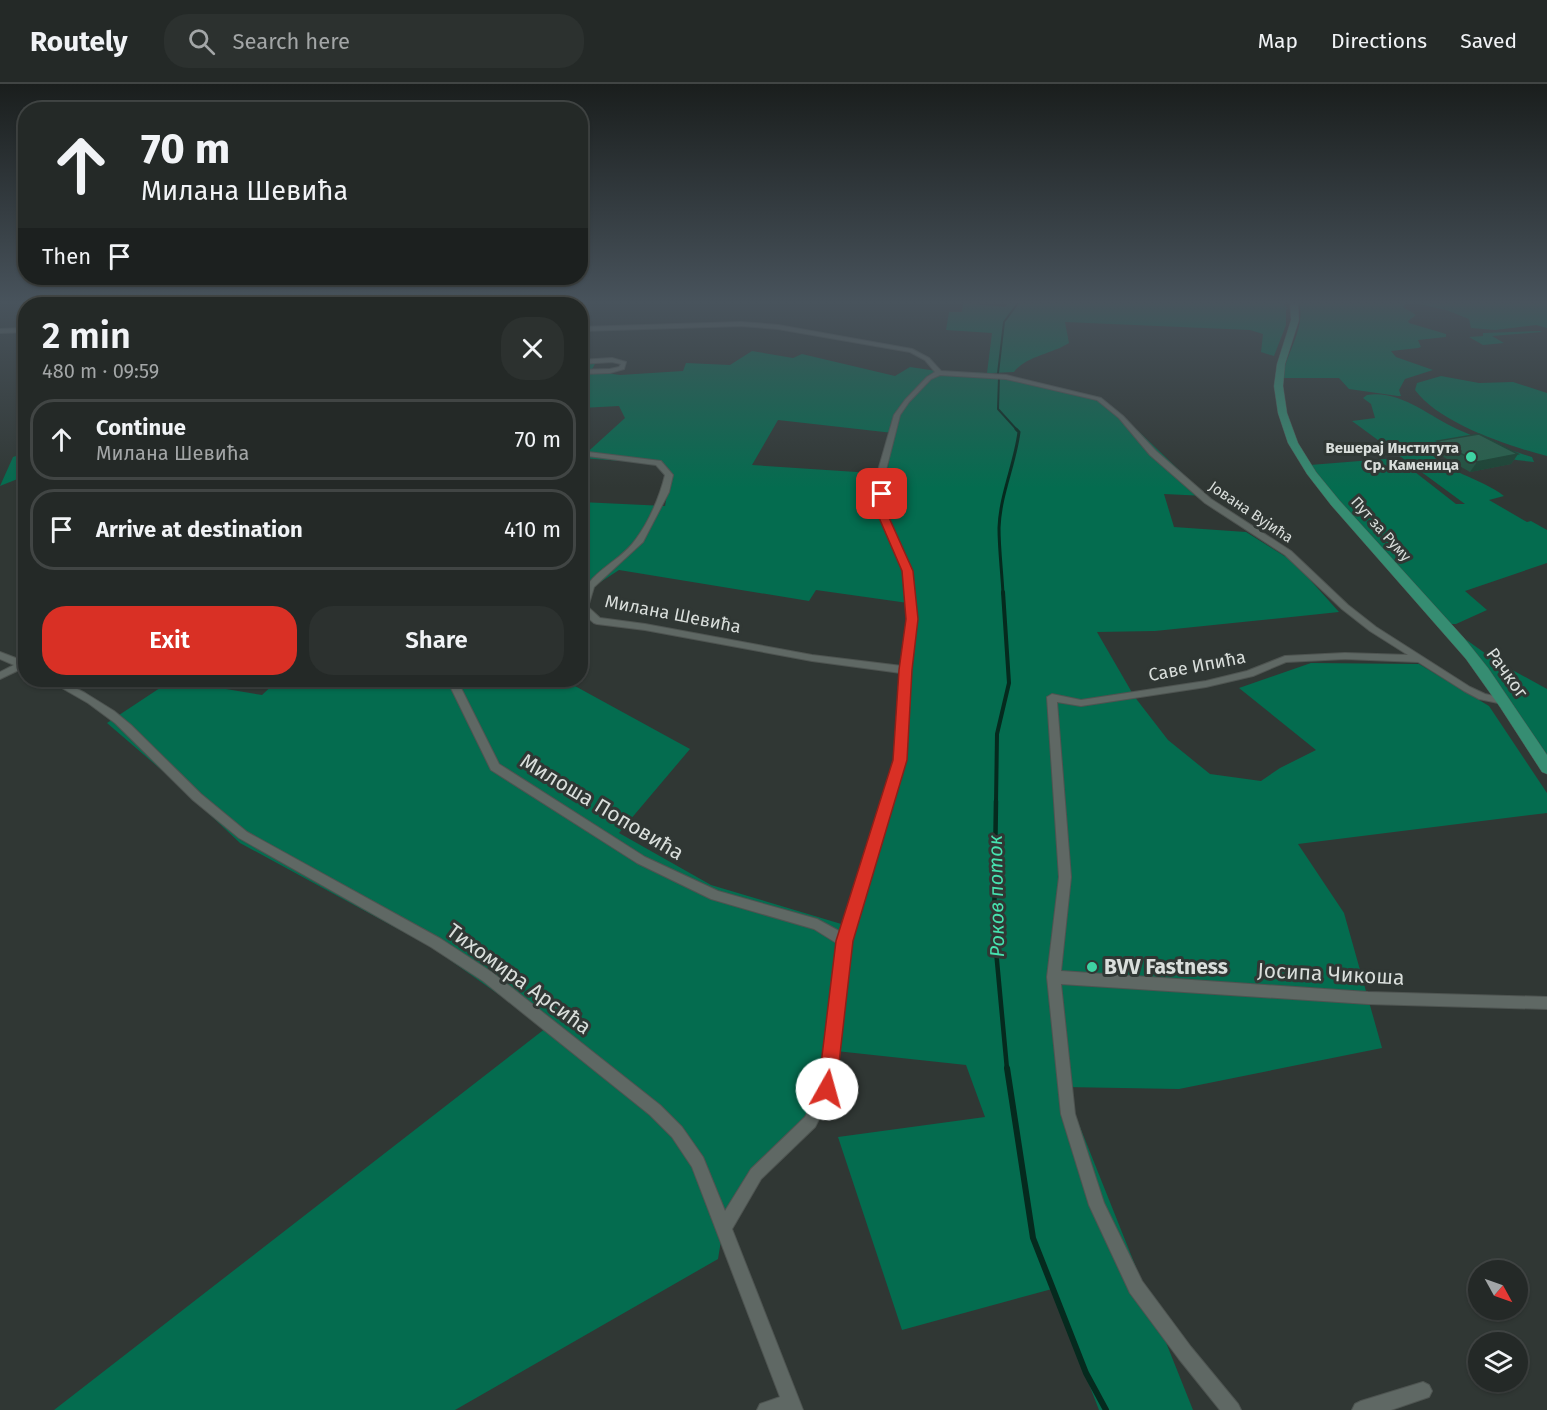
<!DOCTYPE html>
<meta charset="utf-8">
<style>
body{margin:0;font-family:"Fira Sans",sans-serif;background:#2c312f;color:#f1f3f6;height:100vh;display:flex;flex-direction:column;font-size:22px;white-space:nowrap}
*{box-sizing:border-box;margin:0}
p{font-size:20px;color:#a3a6a7}
.icon{flex:none;width:33px;height:33px;fill:none;stroke:currentColor;stroke-width:2;stroke-linecap:round;stroke-linejoin:round}
.map{position:relative;flex:1;overflow:hidden}
.side{position:absolute;left:18px;top:213px;width:570px;height:390px;display:flex;flex-direction:column;background:#242927;border-radius:24px;box-shadow:0 2px 4px #0004,0 0 0 2px #414544}
.side>*{flex:none}
.guide{position:absolute;left:18px;top:18px;width:570px;height:183px;border-radius:24px;box-shadow:0 2px 4px #0004,0 0 0 2px #414544;background:#242927;color:#f1f3f6;overflow:hidden}
.needle{width:39px;rotate:130deg}
.controls{position:absolute;left:1468px;top:1176px;display:grid;gap:12px}
.controls a{display:grid;place-items:center;width:60px;height:60px;border-radius:50%;background:#242927;box-shadow:0 2px 4px #0004,0 0 0 2px #414544;font-size:30px}
.pin{position:absolute;display:grid;place-items:center;width:51px;height:51px;color:#fff;margin:-26px;border-radius:12px;box-shadow:0 3px 9px #0006}
.me{position:absolute;width:66px;margin:-33px;rotate:7deg;stroke-linejoin:round;filter:drop-shadow(0 0 4px #0008)}
.turn{display:flex;align-items:center;gap:21px;height:126px;padding:0 24px;font-size:27px}
.turn .icon{width:78px;height:78px;stroke-width:2.5}
.turn b{display:block;font-size:42px;line-height:51px}
.then{display:flex;align-items:center;height:57px;padding:0 24px;background:#0003;gap:12px;font-size:22px}
.round{display:grid;place-items:center;flex:none;width:63px;height:63px;border-radius:24px;background:#2c312f}
.summary{display:flex;align-items:center;justify-content:space-between;height:102px;padding:0 24px}
h1{font-size:36px;font-weight:600;line-height:45px}
.cta{display:flex;gap:12px;margin-top:auto;padding:12px 24px}
.cta a{flex:1;height:69px;border-radius:24px;background:#d93025;color:#fff;font-size:24px;font-weight:600;line-height:69px;text-align:center}
.cta a+a{background:#2c312f;color:#f1f3f6}
ul{padding:0;list-style:none}
li{display:flex;align-items:center;gap:18px;height:81px;margin:0 12px 9px;padding:0 12px;border:3px solid #414544;border-radius:24px}
li div{flex:1}
li b{display:block;font-size:22px}
li em{font-style:normal}
header{display:flex;align-items:center;gap:36px;box-sizing:border-box;height:84px;padding:0 30px;background:#242927;border-bottom:2px solid #414544}
header strong{font-size:28px}
nav{display:flex;gap:33px;margin-inline-start:auto;font-size:21px}
.search{width:420px;height:54px;background:#2c312f;display:flex;align-items:center;gap:15px;box-sizing:border-box;padding:0 21px;border-radius:24px;color:#a3a6a7;font-size:22px}
.map>svg:first-child{display:block}
</style>
<header>
<strong>Routely</strong>
<div class="search"><svg class="icon" aria-label="search" viewBox="0 0 24 24"><circle cx="10" cy="10" r="6"/><path d="M15 15l6 6"/></svg>Search here</div>
<nav><a>Map</a><a>Directions</a><a>Saved</a></nav>
</header>
<div class="map">
<svg width="1547" height="1326" viewBox="0 0 1547 1326">
<rect width="100%" height="100%" fill="#303734"/>
<path fill="#046c4f" fill-rule="evenodd" d="M 963,219 L 1006,223 L 1008,219 L 1283,219 L 1288,225 L 1286,225 L 1286,241 L 1274,272 L 1261,268 L 1263,250 L 1250,246 L 1065,238 L 1069,259 C 1052,270 1026,272 1014,288 L 991,289 L 1060,304 L 1100,316 L 1132,341 L 1206,412 L 1164,410 L 1174,443 L 1246,448 L 1294,478 L 1339,528 L 1155,547 L 1097,548 L 1134,612 L 1168,656 L 1210,690 L 1261,697 L 1280,684 L 1316,666 L 1239,604 L 1311,579 L 1419,580 L 1489,622 L 1547,709 L 1547,729 L 1298,760 L 1344,829 L 1382,964 L 1179,1005 L 1064,1003 L 1193,1326 L 1099,1326 L 1052,1205 L 902,1246 L 838,1053 L 985,1033 L 966,981 L 836,967 L 822,1033 L 725,1132 L 718,1175 L 455,1326 L 54,1326 L 546,944 L 433,864 L 240,759 L 172,695 L 107,639 L 172,596 L 262,611 L 278,596 L 564,596 L 690,665 L 619,749 L 711,801 L 848,842 L 903,680 L 915,520 L 816,506 L 809,517 L 619,486 L 596,501 L 581,490 L 581,418 L 665,422 L 671,388 L 663,380 L 581,374 L 625,334 L 619,322 L 581,324 L 581,278 L 596,278 L 591,287 L 620,291 L 683,287 L 686,279 L 730,281 L 752,267 L 793,274 L 802,270 L 895,292 L 910,283 L 937,287 L 987,289 L 992,249 L 946,246 L 949,228 L 962,228 ZM 778,336 L 893,349 L 887,390 L 752,381 Z
M 1299,219 L 1547,219 L 1547,244 L 1536,241 L 1495,246 L 1471,244 L 1469,235 L 1446,226 L 1414,219 L 1406,220 L 1403,223 L 1416,231 L 1408,237 L 1409,239 L 1446,250 L 1446,253 L 1418,256 L 1421,263 L 1418,264 L 1391,267 L 1396,273 L 1433,286 L 1405,295 L 1399,306 L 1401,312 L 1398,312 L 1349,305 L 1339,294 L 1282,294 C 1286,269 1306,244 1299,219 Z
M 1540,247 L 1542,248 L 1492,252 L 1504,259 L 1483,261 L 1469,253 L 1483,252 L 1483,249 Z
M 1441,292 L 1479,299 L 1513,298 L 1547,309 L 1547,372 C 1508,362 1439,339 1415,306 L 1417,299 Z
M 1367,311 C 1401,306 1428,332 1457,345 C 1481,356 1506,365 1532,373 L 1534,378 L 1516,376 L 1456,357 L 1425,363 C 1444,389 1480,393 1504,412 L 1489,416 L 1527,438 L 1531,437 L 1547,446 L 1547,479 L 1465,507 L 1487,526 L 1456,540 L 1448,540 L 1349,430 L 1310,381 L 1397,374 L 1456,420 L 1465,420 L 1352,337 L 1375,334 L 1371,320 L 1363,314 Z
M 25,369 L 25,392 L 0,402 L 13,373 Z
M 1454,547 L 1496,577 L 1547,605 L 1547,677 Z"/>
<g fill="none" stroke-linecap="round" stroke-linejoin="round">
<path stroke="#052a1e" stroke-width="2" d="M 998,289 L 1004,238 L 1018,219
M 999,293 L 998,325 L 1018,347"/>
<path stroke="#052a1e" stroke-width="3" d="M 1003,510 C 1002,488 999,466 999,444 C 1000,411 1015,380 1019,348 L 1016,345"/>
<path stroke="#052a1e" stroke-width="4" d="M 996,719 L 997,650 L 1009,599 L 1003,508"/>
<path stroke="#052a1e" stroke-width="4.5" d="M 996,717 L 994,845 L 1007,985"/>
<path stroke="#052a1e" stroke-width="6" d="M 1007,984 L 1033,1154 L 1086,1289 L 1106,1326"/>
<defs>
<path id="street" d="M 322,219 L 329,219 L 330,220 L 324,220 Z
M 741,238 L 778,241 L 912,265 L 929,274 L 941,287 L 1006,291 L 1101,314 L 1123,332 L 1156,367 L 1211,415 L 1291,467 L 1348,521 L 1376,543 L 1470,603 L 1485,610 L 1507,615 L 1508,617 L 1503,620 L 1479,615 L 1464,607 L 1418,578 L 1345,575 L 1286,578 L 1253,592 L 1206,603 L 1081,622 L 1057,618 L 1071,793 L 1061,887 L 1368,908 L 1547,913 L 1547,925 L 1368,920 L 1061,900 L 1075,1030 L 1104,1119 L 1142,1197 L 1191,1263 L 1238,1320 L 1241,1326 L 1220,1326 L 1179,1275 L 1130,1209 L 1089,1121 L 1061,1030 L 1047,893 L 1059,793 L 1047,613 L 1052,610 L 1081,616 L 1206,597 L 1247,587 L 1285,572 L 1345,569 L 1408,571 L 1370,547 L 1342,525 L 1285,471 L 1205,419 L 1150,371 L 1119,334 L 1097,316 L 1006,295 L 940,291 L 931,295 L 909,318 L 900,331 L 885,390 L 886,429 L 912,487 L 917,535 L 911,586 L 905,676 L 851,857 L 834,1005 L 815,1043 L 761,1095 L 732,1145 L 803,1326 L 757,1326 L 760,1320 L 780,1313 L 692,1083 L 672,1053 L 650,1031 L 483,897 L 431,863 L 239,754 L 193,716 L 115,639 L 88,619 L 48,596 L 60,596 L 85,609 L 114,627 L 131,641 L 201,710 L 247,748 L 441,855 L 493,889 L 660,1021 L 682,1043 L 703,1073 L 725,1127 L 751,1085 L 805,1033 L 820,1004 L 838,860 L 814,845 L 711,815 L 637,779 L 491,686 L 447,596 L 457,596 L 499,680 L 645,773 L 718,807 L 817,835 L 841,848 L 895,676 L 901,589 L 812,577 L 645,546 L 597,540 L 594,539 L 580,527 C 580,488 618,482 636,455 C 649,438 660,412 665,391 L 656,381 L 580,371 L 580,367 L 661,377 L 673,391 L 669,408 L 643,458 L 594,503 L 588,523 L 600,534 L 645,540 L 812,571 L 902,582 L 907,535 L 904,487 L 878,429 L 877,390 L 894,331 L 905,316 L 927,293 L 935,288 L 925,276 L 910,268 L 778,245 L 741,242 L 580,247 L 580,243 Z
M 26,244 L 26,248 L 0,249 L 0,245 Z
M 612,274 L 626,278 L 624,285 L 610,289 L 580,290 L 580,286 L 610,285 L 619,283 L 621,280 L 612,278 L 580,280 L 580,276 Z
M 0,568 L 26,578 L 26,585 L 23,584 L 0,595 L 0,588 L 14,581 L 0,575 Z
M 1423,1298 L 1429,1301 L 1432,1307 L 1429,1313 L 1391,1326 L 1352,1326 L 1355,1320 L 1361,1317 Z"/>
<path id="primary" d="M 1290,219 L 1298,219 L 1299,236 L 1285,280 L 1283,302 L 1287,329 L 1298,359 L 1316,388 L 1339,416 L 1464,554 L 1488,584 L 1547,671 L 1547,690 L 1542,688 L 1500,623 L 1466,575 L 1331,421 L 1307,390 L 1288,359 L 1278,329 L 1274,302 L 1277,280 L 1291,236 Z"/>
</defs>
<use href="#street" stroke="#4e5451" stroke-width="2"/>
<use href="#primary" stroke="#4e5451" stroke-width="1"/>
<use href="#street" fill="#5f6864" fill-rule="evenodd"/>
<use href="#primary" fill="#368d72" fill-rule="evenodd"/>
</g>
<path fill="#215441" d="M 1437,357 L 1518,370 L 1511,380 L 1470,388 L 1431,366 Z"/>
<path fill="#1b4535" d="M 1518,370 L 1511,380 L 1470,388 L 1477,378 Z"/>
<path fill="#26624c" stroke="#1b4535" stroke-width="1.5" d="M 1479,350 L 1518,370 L 1477,378 L 1437,357 Z"/>
<linearGradient id="sky" x2="0" y2="1"><stop stop-color="#1a1e1d"/><stop offset="0.54" stop-color="#48535c"/><stop offset="1" stop-color="#48535c" stop-opacity="0"/></linearGradient>
<rect width="1547" height="404" fill="url(#sky)"/>
<path fill="#d93025" stroke="#8d1f18" stroke-width="1.5" d="M 882,407 L 887,410 L 887,429 L 913,487 L 918,535 L 912,586 L 907,676 L 853,857 L 836,1005 L 834,1011 L 827,1014 L 820,1011 L 818,1005 L 836,857 L 893,676 L 899,586 L 906,535 L 902,487 L 877,429 L 877,410 Z"/>
<g fill="#3ed4a3" stroke="#303734" stroke-width="2">
<circle cx="1471" cy="373" r="6"/>
<circle cx="1092" cy="883" r="6"/>
</g>
<g text-anchor="middle" stroke-width="6" stroke-linejoin="round" paint-order="stroke">
<g font-size="15" font-weight="bold" fill="#d9dedb" stroke="#303734" text-anchor="end">
<text x="1459" y="369">Вешерај Института<tspan x="1459" dy="17">Ср. Каменица</tspan></text>
</g>
<g font-size="15" fill="#d9dedb" stroke="#303734">
<text transform="translate(1251 428) rotate(34)" y="5">Јована Вујића</text>
<text transform="translate(1381 445) rotate(48)" y="5">Пут за Руму</text>
</g>
<g font-size="18" fill="#d9dedb" stroke="#303734">
<text transform="translate(673 530) rotate(11)" y="6">Милана Шевића</text>
<text transform="translate(1197 582) rotate(-11)" y="6">Саве Ипића</text>
<text transform="translate(1507 589) rotate(54)" y="6">Рачког</text>
</g>
<g font-size="20" font-style="italic" fill="#46e3af" stroke="#303734">
<text transform="translate(996 812) rotate(-91)" y="7">Роков поток</text>
</g>
<g font-size="21" fill="#d9dedb" stroke="#303734">
<text transform="translate(602 723) rotate(31)" y="7">Милоша Поповића</text>
<text transform="translate(1331 890) rotate(3)" y="7">Јосипа Чикоша</text>
<text transform="translate(519 895) rotate(36)" y="7">Тихомира Арсића</text>
</g>
<g font-size="21" font-weight="bold" fill="#d9dedb" stroke="#303734" text-anchor="start">
<text x="1104" y="890">BVV Fastness</text>
</g>
</g>
</svg>
<div class="controls">
<a><svg class="needle" viewBox="-14 -14 28 28"><path d="M0-13l5 13h-10z" fill="#e53935"/><path d="M0 13l5-13h-10z" fill="#a3a6a7"/></svg></a>
<a><svg class="icon" aria-label="layers" viewBox="0 0 24 24"><path d="M12 4l9 5-9 5-9-5zM3 14l9 5 9-5"/></svg></a>
</div>
<div class="pin" style="left:882px;top:410px;background:#d93025"><svg class="icon" aria-label="arrive" viewBox="0 0 24 24"><path d="M6 21V4h12l-3 4 3 4H6"/></svg></div>
<svg class="me" style="left:827px;top:1005px" viewBox="-20 -20 40 40"><circle r="19" fill="#fff"/><path d="M0-13L10 11 0 6-10 11z" fill="#d93025"/></svg>
<div class="guide">
<div class="turn"><svg class="icon" aria-label="ahead" viewBox="0 0 24 24"><path d="M12 20V5M6 11l6-6 6 6"/></svg><div><b>70 m</b>Милана Шевића</div></div>
<div class="then">Then<svg class="icon" aria-label="arrive" viewBox="0 0 24 24"><path d="M6 21V4h12l-3 4 3 4H6"/></svg></div>
</div>
<section class="side">
<div class="summary"><div><h1>2 min</h1><p>480 m · 09:59</p></div><a class="round"><svg class="icon" aria-label="close" viewBox="0 0 24 24"><path d="M6 6l12 12M18 6L6 18"/></svg></a></div>
<ul>
<li><svg class="icon" aria-label="ahead" viewBox="0 0 24 24"><path d="M12 20V5M6 11l6-6 6 6"/></svg><div><b>Continue</b><p>Милана Шевића</p></div><em>70 m</em></li>
<li><svg class="icon" aria-label="arrive" viewBox="0 0 24 24"><path d="M6 21V4h12l-3 4 3 4H6"/></svg><div><b>Arrive at destination</b></div><em>410 m</em></li>
</ul>
<div class="cta"><a>Exit</a><a>Share</a></div>
</section>
</div>
